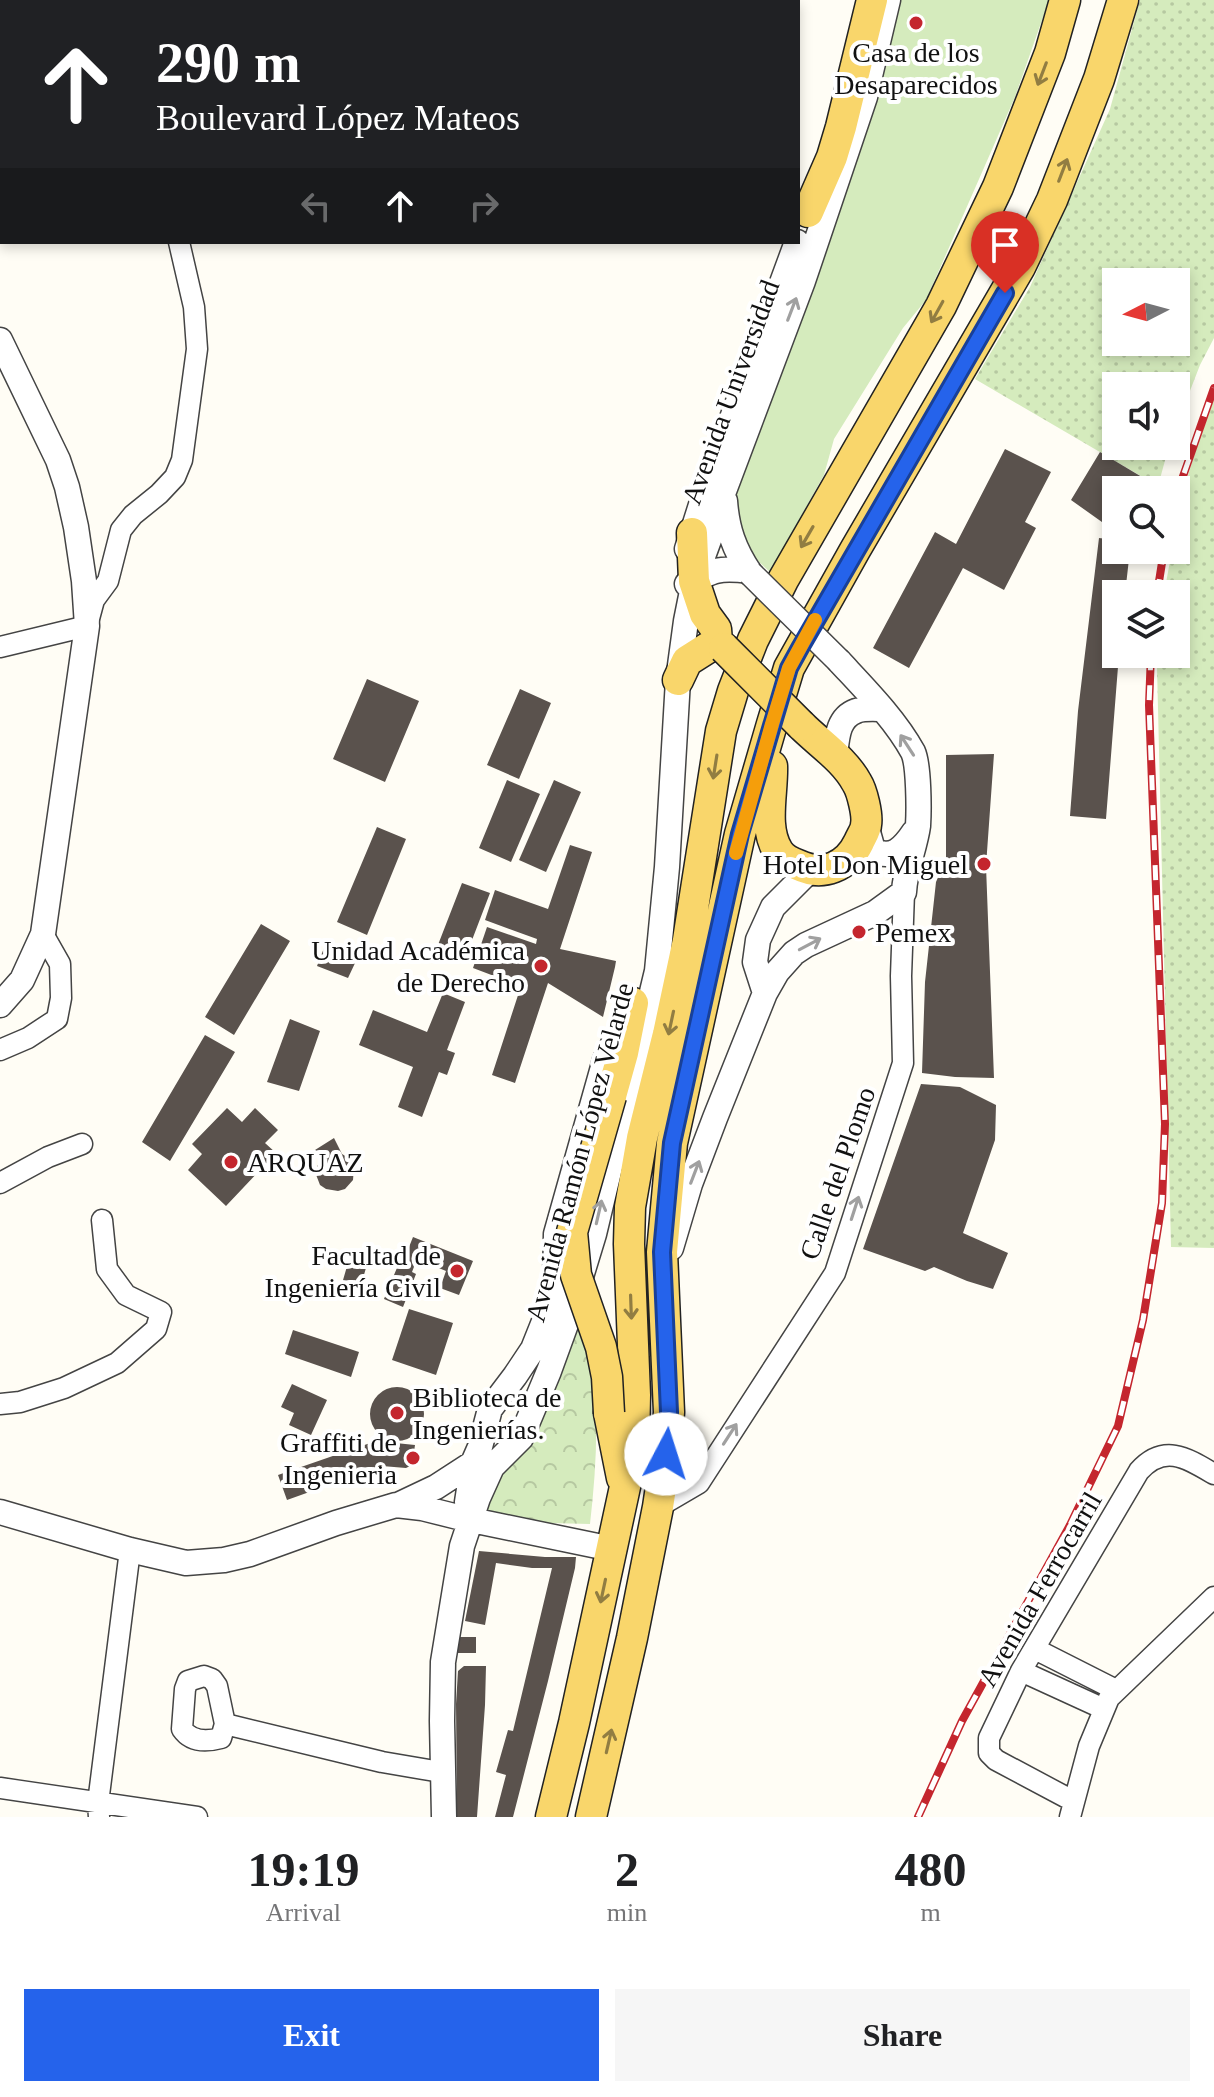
<!DOCTYPE html>
<meta charset="utf-8">
<style>
body{margin:0;font-family:"Times New Roman",serif;background:#f6f6f6;color:#202124;height:100vh;display:flex;flex-direction:column;font-size:30px;white-space:nowrap}
*{box-sizing:border-box;margin:0}
p{font-size:26px;color:#757577}
.icon{flex:none;width:44px;height:44px;fill:none;stroke:currentColor;stroke-width:2;stroke-linecap:round;stroke-linejoin:round}
.map{position:relative;height:1817px;overflow:hidden}
.sheet{display:flex;flex-direction:column;background:#fff;flex:1}
.sheet>*{flex:none}
.hud{position:absolute;left:0px;top:0px;width:800px;height:244px;box-shadow:0 4px 12px #0003;background:#202124;color:#fff;overflow:hidden}
.needle{width:52px;rotate:264deg}
.tools{position:absolute;left:1102px;top:268px;display:grid;gap:16px}
.tools a{display:grid;place-items:center;width:88px;height:88px;border-radius:0px;background:#fff;box-shadow:0 4px 12px #0003;font-size:40px}
.pin{position:absolute;display:grid;place-items:center;width:68px;height:68px;color:#fff;margin:-82px -34px;border-radius:50% 50% 50% 0;rotate:-45deg;box-shadow:0 0 8px #0007}
.pin .icon{rotate:45deg}
.me{position:absolute;width:88px;margin:-44px;rotate:5deg;stroke-linejoin:round;filter:drop-shadow(0 0 6px #0008)}
.turn{display:flex;align-items:center;gap:28px;height:168px;padding:0 24px;font-size:36px}
.turn .icon{width:104px;height:104px;stroke-width:2.5}
.turn b{display:block;font-size:56px;line-height:68px}
.lanes{display:flex;align-items:center;height:76px;padding:0 24px;background:#0003;justify-content:center;gap:40px;direction:ltr}
.lanes .off{opacity:.35}
.eta{display:flex;justify-content:space-evenly;align-items:center;height:136px;text-align:center}
.eta b{font-size:48px;font-weight:800;line-height:56px}
.action{display:flex;gap:16px;margin-top:auto;padding:16px 24px}
.action a{flex:1;height:92px;border-radius:0px;background:#2563eb;color:#fff;font-size:32px;font-weight:800;line-height:92px;text-align:center}
.action a+a{background:#f6f6f6;color:#202124}
.map>svg:first-child{display:block}
</style>
<div class="map">
<svg width="1214" height="1817" viewBox="0 0 1214 1817">
<defs>
<pattern id="grass-dots" width="8" height="8" patternUnits="userSpaceOnUse" patternTransform="scale(2)"><rect width="8" height="8" fill="#d5ebbd"/><path d="M2 2h.1M6 6h.1" fill="none" stroke="#b6c8a1" stroke-width="1.8" stroke-linecap="round"/></pattern>
<pattern id="park-crowns" width="20" height="18" patternUnits="userSpaceOnUse" patternTransform="scale(2)"><rect width="20" height="18" fill="#d5ebbd"/><path d="M2 6a3 3 0 1 1 6 0M12 15a3 3 0 1 1 6 0" fill="none" stroke="#b6c8a1"/></pattern>
</defs>
<rect width="100%" height="100%" fill="#fffdf5"/>
<path fill="url(#grass-dots)" fill-rule="evenodd" d="M 1140,0 L 1214,0 L 1214,338 L 1200,365 L 1176,427 L 1176,386 L 1116,386 L 1116,446 L 1169,446 L 1158,486 L 975,379 L 1030,287 L 1110,109 ZM 1116,282 L 1176,282 L 1176,342 L 1116,342 Z
M 1214,399 L 1214,1248 L 1171,1247 L 1157,667 L 1158,654 L 1176,654 L 1176,594 L 1164,594 L 1172,550 L 1176,550 C 1176,498 1197,448 1214,399 Z"/>
<path fill="url(#park-crowns)" d="M 576,1296 C 582,1319 590,1344 593,1368 C 599,1421 596,1472 590,1524 L 472,1521 Z"/>
<path fill="#d5ebbd" d="M 898,0 L 1049,0 L 1015,97 L 926,300 L 903,328 L 834,439 L 824,475 L 770,572 L 746,550 L 733,497 L 863,143 Z"/>
<path fill="#5a524d" d="M 1005,449 L 1051,472 L 1025,522 L 1036,528 L 1004,590 L 963,568 L 909,668 L 873,648 L 935,532 L 956,544 Z
M 1100,452 L 1147,480 L 1144,490 L 1116,490 L 1116,532 L 1071,500 Z
M 1099,538 L 1116,540 L 1116,550 L 1130,550 L 1125,594 L 1116,594 L 1116,654 L 1119,654 L 1106,819 L 1070,816 L 1078,711 Z
M 367,679 L 419,701 L 385,782 L 333,759 Z
M 520,689 L 551,703 L 519,779 L 487,765 Z
M 994,754 L 986,866 L 994,1078 L 955,1077 L 922,1073 L 925,982 L 936,882 L 946,859 L 946,755 Z
M 507,780 L 540,794 L 511,862 L 479,848 Z
M 554,780 L 581,792 L 546,872 L 519,860 Z
M 377,827 L 406,839 L 367,935 L 337,922 Z
M 570,845 L 592,852 L 560,949 L 616,961 L 615,967 L 603,1017 L 548,983 L 515,1083 L 492,1075 L 521,986 L 473,968 L 487,927 L 536,944 L 537,939 L 485,920 L 495,890 L 548,909 Z
M 462,883 L 490,893 L 464,961 L 436,950 Z
M 261,924 L 290,941 L 234,1035 L 205,1017 Z
M 324,948 L 356,961 L 348,978 L 317,966 Z
M 443,993 L 465,1002 L 447,1050 L 455,1053 L 447,1075 L 439,1072 L 422,1117 L 398,1107 L 413,1067 L 359,1045 L 373,1010 L 427,1032 Z
M 290,1019 L 320,1031 L 299,1091 L 267,1082 Z
M 205,1035 L 235,1052 L 170,1161 L 142,1142 Z
M 921,1084 L 960,1087 L 996,1105 L 995,1140 L 963,1233 L 1008,1253 L 993,1289 L 967,1281 L 934,1267 L 925,1271 L 863,1249 Z
M 227,1108 L 242,1122 L 255,1108 L 278,1130 L 265,1143 L 276,1153 L 226,1206 L 188,1170 L 202,1154 L 192,1144 Z
M 334,1138 L 342,1154 L 347,1157 L 354,1167 L 353,1180 L 345,1189 L 338,1191 L 326,1189 L 320,1185 L 315,1172 L 320,1160 L 315,1150 Z
M 413,1237 L 473,1261 L 459,1295 L 440,1288 L 446,1271 L 417,1259 L 412,1272 L 416,1274 L 403,1307 L 384,1299 L 404,1251 L 407,1252 Z
M 352,1249 L 370,1254 L 357,1299 L 339,1294 Z
M 409,1309 L 453,1323 L 436,1375 L 392,1360 Z
M 293,1330 L 359,1352 L 351,1377 L 285,1354 Z
M 292,1384 L 327,1400 L 311,1435 L 289,1425 L 294,1413 L 281,1407 Z
M370 1414a27 27 0 1 1 54 0a27 27 0 1 1-54 0Z
M 376,1441 L 415,1445 L 412,1465 L 406,1468 L 382,1466 L 287,1500 L 278,1475 Z
M 479,1551 L 545,1557 L 576,1557 L 575,1568 L 548,1681 L 513,1817 L 495,1817 L 506,1775 L 496,1772 L 508,1730 L 513,1731 L 552,1568 L 532,1568 L 496,1563 L 485,1625 L 465,1621 Z
M 458,1637 L 476,1637 L 476,1653 L 458,1653 Z
M 464,1666 L 486,1666 L 485,1705 L 477,1817 L 457,1817 L 456,1704 L 458,1671 Z"/>
<g fill="none" stroke-linecap="round" stroke-linejoin="round">
<defs>
<path id="minor" d="M 100,0 L 116,2
M 565,0 L 566,2
M 447,2 L 451,0
M 653,2 L 654,0
M 0,647 L 87,626 L 94,600 L 108,581 L 121,530 L 133,515 L 159,494 L 175,477 L 182,460 L 197,349 L 194,307 L 179,242
M 0,1050 L 28,1038 L 57,1019 L 61,998 L 60,964 L 43,934
M 0,1183 L 48,1157 L 82,1144
M 0,1404 L 20,1402 L 64,1388 L 117,1363 L 156,1329 L 161,1312 L 126,1295 L 107,1269 L 102,1220
M 658,1507 L 699,1483 L 835,1273 L 903,1063 L 901,976 L 904,892
M 1035,1649 L 1116,1690
M 1021,1671 L 1104,1709
M 204,1676 L 212,1679 L 217,1686 L 225,1724 L 221,1738 C 206,1742 191,1742 182,1729 L 185,1689 L 188,1681 Z
M 225,1724 L 382,1762 L 435,1771
M 0,1788 L 197,1817
M 1073,1801 L 996,1760 L 989,1753 L 989,1738 L 1021,1671 L 1139,1471 C 1164,1443 1187,1458 1214,1474
M 99,1817 L 98,1803 L 130,1550
M 1070,1817 L 1089,1746 L 1109,1698 L 1214,1597"/>
<path id="tertiary" d="M 0,340 L 58,460 L 67,487 L 76,527 L 84,581 L 87,626 L 43,934 L 22,980 L 0,1005
M 725,501 C 727,529 734,549 750,573
M 687,549 L 707,486 L 797,242
M 687,584 C 713,570 719,567 749,571
M 835,756 C 837,739 837,718 856,711 C 863,708 875,709 882,709
M 866,825 L 873,850 C 892,861 904,847 914,832
M 765,993 L 755,962 L 758,940 L 773,907 L 809,871
M 671,1248 L 690,1184 L 715,1118 L 765,993 L 777,972 L 794,953 L 806,945 L 875,913 L 904,892 C 905,869 915,848 918,826 C 919,810 919,765 913,752 C 895,719 864,688 839,661
M 467,1502 L 473,1463 L 480,1447 L 490,1409 L 515,1376 L 533,1349 L 545,1319 L 555,1285 L 556,1234 L 605,1060 L 620,1030
M 398,1505 L 436,1487 L 473,1463
M 0,1512 L 130,1550 L 186,1563 L 224,1560 L 250,1554 L 336,1523 L 396,1505 L 422,1508 L 462,1518 L 612,1549
M 444,1817 L 442,1721 L 443,1662 L 462,1546 L 478,1498 L 492,1467 L 521,1438 L 549,1371 L 569,1316 L 594,1234 L 657,971 L 667,867 L 678,680 L 686,621 L 694,581 L 709,540 L 724,491 L 803,281 L 865,97 L 888,0"/>
<path id="primary" d="M 808,212 L 832,157 L 841,127 L 872,0
M 692,533 L 694,581 L 705,614 L 716,629 L 717,642 L 724,648
M 678,680 L 687,661 L 717,642
M 772,766 C 773,793 763,827 778,851 C 782,858 790,862 798,865 C 823,877 847,867 859,842 C 861,837 866,830 866,825 C 868,815 862,791 857,783 C 844,759 820,744 801,725
M 611,1096 L 623,1053 L 633,1003
M 609,1413 L 622,1478
M 551,1817 L 574,1723 L 634,1445 L 635,1395 L 629,1244 L 630,1207 L 642,1138 L 668,1034 L 688,940 L 721,731 L 733,691 L 753,640 L 783,580 L 941,306 L 998,187 L 1050,53 L 1065,0
M 591,1817 L 632,1638 L 658,1507 L 666,1454 L 669,1412 L 662,1252 L 672,1143 L 740,834 L 772,724 L 789,668 L 855,550 L 1020,267 L 1052,200 L 1099,79 L 1123,0"/>
</defs>
<use href="#minor" stroke="#444" stroke-width="23"/>
<use href="#tertiary" stroke="#444" stroke-width="27"/>
<use href="#primary" stroke="#222" stroke-width="33"/>
<use href="#minor" stroke="#fff" stroke-width="20"/>
<use href="#tertiary" stroke="#fff" stroke-width="24"/>
<use href="#primary" stroke="#f9d66b" stroke-width="30"/>
<defs>
<path id="rail" d="M 1176,502 L 1181,482 L 1214,388
M 1157,594 L 1164,550
M 918,1817 L 962,1721 L 1070,1525 L 1118,1426 L 1143,1320 L 1162,1203 L 1165,1124 L 1149,705 L 1151,654"/>
</defs>
<use href="#rail" stroke="#c4262e" stroke-width="8"/>
<use href="#rail" stroke="#fff" stroke-width="5" stroke-dasharray="15" stroke-linecap="butt"/>
<defs>
<path id="tertiary-bridge" d="M 750,573 L 839,661"/>
<path id="primary-bridge" d="M 724,648 L 801,725
M 609,1413 L 607,1377 L 601,1347 L 576,1275 L 572,1232 L 611,1096"/>
</defs>
<use href="#tertiary-bridge" stroke="#444" stroke-width="27" stroke-linecap="butt"/>
<use href="#primary-bridge" stroke="#222" stroke-width="33" stroke-linecap="butt"/>
<use href="#tertiary-bridge" stroke="#fff" stroke-width="24"/>
<use href="#primary-bridge" stroke="#f9d66b" stroke-width="30"/>
</g>
<defs><path id="oneway-shaft" d="M-6 0H5M1.5-3L5.5 0L1.5 3" fill="none" stroke-width="1.6" stroke-linecap="round" stroke-linejoin="round" transform="scale(2)"/></defs>
<g stroke="#917d42">
<use href="#oneway-shaft" transform="translate(1042 74) rotate(111)"/>
<use href="#oneway-shaft" transform="translate(1063 170) rotate(-69)"/>
<use href="#oneway-shaft" transform="translate(937 312) rotate(119)"/>
<use href="#oneway-shaft" transform="translate(807 537) rotate(120)"/>
<use href="#oneway-shaft" transform="translate(715 767) rotate(99)"/>
<use href="#oneway-shaft" transform="translate(671 1023) rotate(102)"/>
<use href="#oneway-shaft" transform="translate(631 1307) rotate(88)"/>
<use href="#oneway-shaft" transform="translate(603 1591) rotate(102)"/>
<use href="#oneway-shaft" transform="translate(609 1741) rotate(-77)"/>
</g>
<g stroke="#a0a0a0">
<use href="#oneway-shaft" transform="translate(792 309) rotate(-69)"/>
<use href="#oneway-shaft" transform="translate(907 745) rotate(-123)"/>
<use href="#oneway-shaft" transform="translate(810 944) rotate(-28)"/>
<use href="#oneway-shaft" transform="translate(695 1172) rotate(-69)"/>
<use href="#oneway-shaft" transform="translate(855 1208) rotate(-72)"/>
<use href="#oneway-shaft" transform="translate(599 1212) rotate(-77)"/>
<use href="#oneway-shaft" transform="translate(730 1434) rotate(-57)"/>
</g>
<g fill="none" stroke-linecap="round" stroke-linejoin="round">
<defs>
<path id="route" d="M 666,1454 L 669,1412 L 662,1252 L 672,1143 L 740,834 L 789,668 L 800,648 L 1005,293"/>
</defs>
<use href="#route" stroke="#184099" stroke-width="20"/>
<use href="#route" stroke="#2563eb" stroke-width="14"/>
<path stroke="#f59e0b" stroke-width="14" d="M 736,853 L 772,724 L 789,668 L 815,620"/>
</g>
<g fill="#c4262e" stroke="#fff" stroke-width="3">
<circle cx="916" cy="23" r="8"/>
<circle cx="984" cy="864" r="8"/>
<circle cx="859" cy="932" r="8"/>
<circle cx="541" cy="966" r="8"/>
<circle cx="231" cy="1162" r="8"/>
<circle cx="457" cy="1271" r="8"/>
<circle cx="397" cy="1413" r="8"/>
<circle cx="413" cy="1458" r="8"/>
</g>
<g text-anchor="middle" stroke-width="8" stroke-linejoin="round" paint-order="stroke">
<g font-size="28" fill="#111" stroke="#fff" text-anchor="end">
<text x="916" y="62" text-anchor="middle">Casa de los<tspan x="916" dy="32">Desaparecidos</tspan></text>
<text x="968" y="874">Hotel Don Miguel</text>
<text x="875" y="942" text-anchor="start">Pemex</text>
<text x="525" y="960">Unidad Académica<tspan x="525" dy="32">de Derecho</tspan></text>
<text x="247" y="1172" text-anchor="start">ARQUAZ</text>
<text x="441" y="1265">Facultad de<tspan x="441" dy="32">Ingeniería Civil</tspan></text>
<text x="413" y="1407" text-anchor="start">Biblioteca de<tspan x="413" dy="32">Ingenierías.</tspan></text>
<text x="397" y="1452">Graffiti de<tspan x="397" dy="32">Ingenieria</tspan></text>
</g>
<g font-size="28" fill="#111" stroke="#fff">
<text transform="translate(730 392) rotate(-70)" y="10">Avenida Universidad</text>
<text transform="translate(579 1152) rotate(-75)" y="10">Avenida Ramón López Velarde</text>
<text transform="translate(837 1173) rotate(-71)" y="10">Calle del Plomo</text>
<text transform="translate(1039 1589) rotate(-60)" y="10">Avenida Ferrocarril</text>
</g>
</g>
</svg>
<div class="tools">
<a><svg class="needle" viewBox="-14 -14 28 28"><path d="M0-13l5 13h-10z" fill="#e53935"/><path d="M0 13l5-13h-10z" fill="#757577"/></svg></a>
<a><svg class="icon" aria-label="sound" viewBox="0 0 24 24"><path d="M4 9h4l5-4v14l-5-4H4zM17 9q2 3 0 6"/></svg></a>
<a><svg class="icon" aria-label="search" viewBox="0 0 24 24"><circle cx="10" cy="10" r="6"/><path d="M15 15l6 6"/></svg></a>
<a><svg class="icon" aria-label="layers" viewBox="0 0 24 24"><path d="M12 4l9 5-9 5-9-5zM3 14l9 5 9-5"/></svg></a>
</div>
<div class="pin" style="left:1005px;top:293px;background:#d93025"><svg class="icon" aria-label="arrive" viewBox="0 0 24 24"><path d="M6 21V4h12l-3 4 3 4H6"/></svg></div>
<svg class="me" style="left:666px;top:1454px" viewBox="-20 -20 40 40"><circle r="19" fill="#fff"/><path d="M0-13L10 11 0 6-10 11z" fill="#2563eb"/></svg>
<div class="hud">
<div class="turn"><svg class="icon" aria-label="ahead" viewBox="0 0 24 24"><path d="M12 20V5M6 11l6-6 6 6"/></svg><div><b>290 m</b>Boulevard López Mateos</div></div>
<div class="lanes"><svg class="icon off" aria-label="left" viewBox="0 0 24 24"><path d="M17 20v-9H6M10 6l-5 5 5 5"/></svg><svg class="icon" aria-label="ahead" viewBox="0 0 24 24"><path d="M12 20V5M6 11l6-6 6 6"/></svg><svg class="icon off" aria-label="right" viewBox="0 0 24 24"><path d="M7 20v-9h11M14 6l5 5-5 5"/></svg></div>
</div>
</div>
<section class="sheet">
<div class="eta">
<div><b>19:19</b><p>Arrival</p></div>
<div><b>2</b><p>min</p></div>
<div><b>480</b><p>m</p></div>
</div>
<div class="action"><a>Exit</a><a>Share</a></div>
</section>
